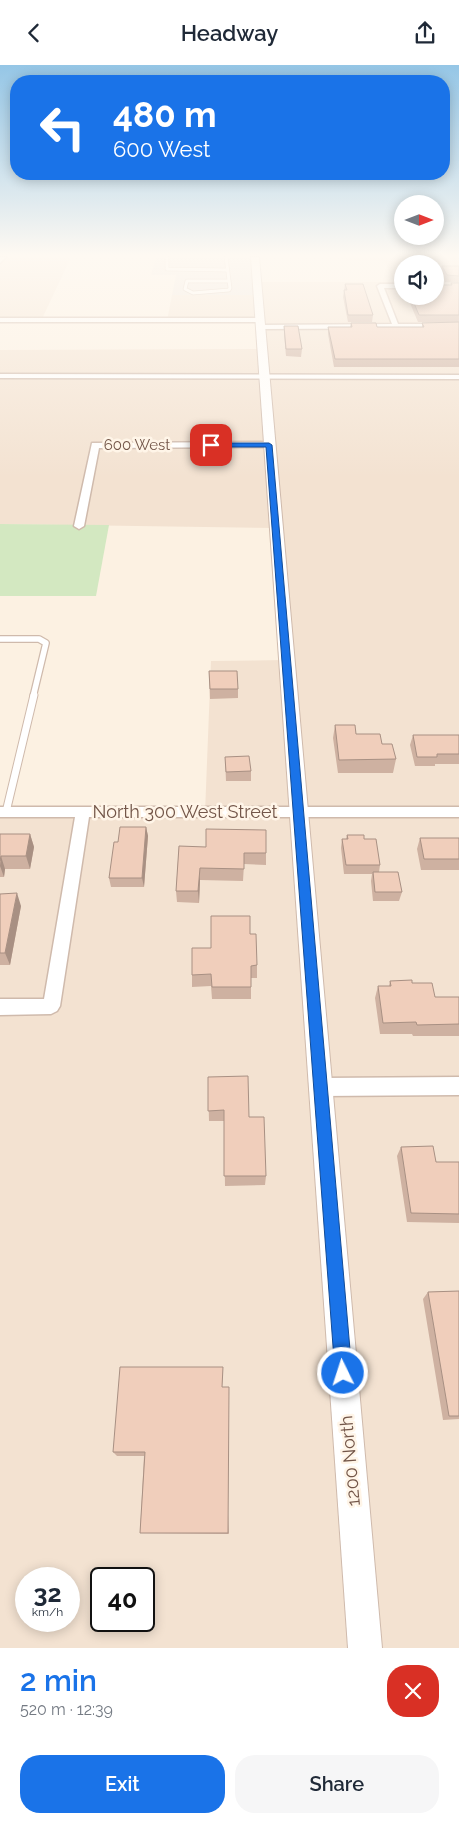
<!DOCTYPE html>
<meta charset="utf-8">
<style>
body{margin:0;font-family:Raleway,sans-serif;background:#f6f6f7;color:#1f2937;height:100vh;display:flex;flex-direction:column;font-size:19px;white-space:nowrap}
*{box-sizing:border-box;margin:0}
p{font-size:16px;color:#747a83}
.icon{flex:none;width:28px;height:28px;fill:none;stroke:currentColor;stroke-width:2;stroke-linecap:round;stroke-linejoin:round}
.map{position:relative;height:1583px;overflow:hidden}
.details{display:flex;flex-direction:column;background:#fff;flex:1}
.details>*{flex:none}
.top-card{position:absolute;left:10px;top:10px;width:440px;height:105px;border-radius:20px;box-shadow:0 2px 12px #0003;background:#1a73e8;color:#fff;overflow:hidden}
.needle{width:32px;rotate:90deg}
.tools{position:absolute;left:394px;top:130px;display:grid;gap:10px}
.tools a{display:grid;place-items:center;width:50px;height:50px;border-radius:50%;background:#fff;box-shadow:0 2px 12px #0003;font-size:25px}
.speed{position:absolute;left:15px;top:1502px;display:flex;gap:10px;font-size:25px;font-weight:700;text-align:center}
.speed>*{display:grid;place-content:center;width:65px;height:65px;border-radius:50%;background:#fff;box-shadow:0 2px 12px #0003;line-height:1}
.speed small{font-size:12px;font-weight:400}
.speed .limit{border:2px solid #111;border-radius:8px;background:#fff;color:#111}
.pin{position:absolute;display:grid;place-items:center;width:42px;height:42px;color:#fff;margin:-21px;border-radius:10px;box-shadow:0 2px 8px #0006}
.me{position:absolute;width:55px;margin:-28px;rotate:356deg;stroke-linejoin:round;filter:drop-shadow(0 0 4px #0008)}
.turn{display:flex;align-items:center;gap:18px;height:105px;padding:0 20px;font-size:22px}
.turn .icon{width:65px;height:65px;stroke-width:2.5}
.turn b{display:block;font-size:35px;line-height:42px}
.round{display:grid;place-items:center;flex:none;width:52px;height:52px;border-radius:20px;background:#f6f6f7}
.overview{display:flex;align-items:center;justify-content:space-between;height:85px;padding:0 20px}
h1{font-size:30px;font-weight:600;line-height:38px;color:#1a73e8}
.button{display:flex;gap:10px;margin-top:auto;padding:10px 20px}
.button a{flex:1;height:58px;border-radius:20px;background:#1a73e8;color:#fff;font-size:20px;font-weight:600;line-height:58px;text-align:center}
.button a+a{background:#f6f6f7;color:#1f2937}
header{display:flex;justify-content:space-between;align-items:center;height:65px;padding:0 20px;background:#fff;font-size:22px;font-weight:600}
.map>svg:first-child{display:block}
</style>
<header><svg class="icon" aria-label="back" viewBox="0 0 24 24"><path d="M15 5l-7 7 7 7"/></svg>Headway<svg class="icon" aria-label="share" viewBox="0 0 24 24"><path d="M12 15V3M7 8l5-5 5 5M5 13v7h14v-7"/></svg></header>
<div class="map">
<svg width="459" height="1583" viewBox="0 0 459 1583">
<rect width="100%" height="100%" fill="#fcf1e2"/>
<path fill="#f3e2d1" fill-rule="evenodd" d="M 0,192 L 71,192 L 41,256 L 0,255 Z
M 336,192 L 459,192 L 459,1583 L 0,1583 L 0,747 L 205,748 L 211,596 L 286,595 L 275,463 L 0,459 L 0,285 L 261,284 L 259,255 L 167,256 L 172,230 L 258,230 L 257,217 L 394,217 L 384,195 L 348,195 ZM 402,199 L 435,199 L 435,231 L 402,231 ZM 26,1514 L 69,1514 L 69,1556 L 26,1556 ZM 101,1514 L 144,1514 L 144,1556 L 101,1556 Z"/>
<path fill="#ebe3dd" d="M 156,192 L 255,192 L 258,230 L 172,230 L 176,210 L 151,210 Z"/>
<path fill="#d3e8c1" d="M 0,459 L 109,460 L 96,531 L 0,531 Z"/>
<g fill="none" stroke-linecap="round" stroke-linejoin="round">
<defs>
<path id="service-far2" d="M 167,192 L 167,204 L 227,205
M 226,192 L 230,223 L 229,225 L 193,228 L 185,224 L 187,216 L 229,216"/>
<path id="service-far1" d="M 0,574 L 39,574 L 46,578 L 33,632"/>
<path id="service" d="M 6,747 L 34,630"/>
<path id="minor" d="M 0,192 L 6,192 L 0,198 Z
M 380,219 L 402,219 L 402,223 L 384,223 L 398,259 L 459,259 L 459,263 L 261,264 L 258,262 L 261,260 L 392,259 L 377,221 Z
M 0,253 L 260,253 L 263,255 L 260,257 L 0,257 Z
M 0,309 L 459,310 L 459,314 L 0,313 Z
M 269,377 L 273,380 L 272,382 L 99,383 L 84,461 L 79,464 L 74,461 L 92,378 Z
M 0,742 L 459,742 L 459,752 L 89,752 L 60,941 L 57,946 L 51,949 L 0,950 L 0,934 L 44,934 L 75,752 L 0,752 Z
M 459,1012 L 459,1030 L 321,1031 L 314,1028 L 312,1022 L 314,1016 L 321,1013 Z"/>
<path id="tertiary" d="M 251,192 L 259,192 L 382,1583 L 348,1583 Z"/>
</defs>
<use href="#service-far2" stroke="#cfbaac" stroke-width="4.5"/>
<use href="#service-far1" stroke="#cfbaac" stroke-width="8"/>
<use href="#service" stroke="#cfbaac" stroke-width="9"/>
<use href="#minor" stroke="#cfbaac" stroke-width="3"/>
<use href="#tertiary" stroke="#cfbaac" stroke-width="2"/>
<use href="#service-far2" stroke="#fff" stroke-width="3"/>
<use href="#service-far1" stroke="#fff" stroke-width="5.5"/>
<use href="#service" stroke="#fff" stroke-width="7"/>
<use href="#minor" fill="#fff" fill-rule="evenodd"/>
<use href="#tertiary" fill="#fff" fill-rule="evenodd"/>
</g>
<path fill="#ceb1a1" d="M 442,201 L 459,201 L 459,218 L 445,217 L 441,207 Z
M 451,218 L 459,218 L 459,257 L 418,257 L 407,231 L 435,231 L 451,220 Z
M 345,219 L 373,250 L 372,257 L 348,257 L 343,232 Z
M 459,257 L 459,302 L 334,302 L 328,269 L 328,262 L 350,262 L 351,258 L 377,262 L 422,262 L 422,258 Z
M 284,261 L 302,284 L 301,292 L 286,291 L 284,269 Z
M 209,606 L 238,624 L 238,633 L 210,634 Z
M 335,660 L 356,669 L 382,679 L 396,694 L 393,708 L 338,708 L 333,673 Z
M 413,670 L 459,670 L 459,699 L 435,699 L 435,701 L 415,701 L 410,680 Z
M 225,692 L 251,706 L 251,716 L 226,716 Z
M 146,762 L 148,771 L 144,822 L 111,822 L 109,813 L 118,777 Z
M 0,769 L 30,769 L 34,782 L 30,804 L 5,804 L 4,812 L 0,812 Z
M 347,770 L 364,774 L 380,800 L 379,807 L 402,827 L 399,836 L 373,836 L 371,816 L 372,809 L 344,809 L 341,783 L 342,774 L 346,774 Z
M 420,773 L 459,773 L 459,805 L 421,805 L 417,784 Z
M 179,781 L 266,788 L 266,800 L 244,799 L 243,816 L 200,815 L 199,838 L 177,837 L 176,826 Z
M 0,829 L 21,841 L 10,900 L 0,900 Z
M 250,869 L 257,900 L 257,913 L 251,913 L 251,934 L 212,934 L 211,921 L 192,922 L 192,910 Z
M 390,916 L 412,918 L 435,932 L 459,932 L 459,971 L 413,971 L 412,969 L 380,969 L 375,933 L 378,921 L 389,921 Z
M 208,1012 L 249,1052 L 266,1111 L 265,1120 L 225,1121 L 224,1056 L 209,1056 Z
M 401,1082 L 436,1097 L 459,1097 L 459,1158 L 407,1157 L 397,1091 Z
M 459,1226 L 459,1354 L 443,1355 L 423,1234 L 428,1227 Z
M 223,1302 L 222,1322 L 229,1469 L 140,1468 L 144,1391 L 117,1391 L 113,1387 Z"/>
<path fill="#a89083" d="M 146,762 L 148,771 L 144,822 L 142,813 Z
M 30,769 L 34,782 L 30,804 L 26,791 Z
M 1,791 L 5,804 L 4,812 L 0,801 Z
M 200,803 L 200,815 L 199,838 L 198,826 Z
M 17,828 L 21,841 L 10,900 L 5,888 Z"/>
<path fill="#f0cebb" stroke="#a89083" d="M 442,201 L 459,201 L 459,211 L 447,210 Z
M 451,218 L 459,218 L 459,250 L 419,250 L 411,231 L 435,231 L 435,220 L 452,220 Z
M 345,219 L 363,219 L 373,250 L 348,250 L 344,225 L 347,225 Z
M 459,257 L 459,294 L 335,294 L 328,262 L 352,262 L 351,258 L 376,258 L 377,262 L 424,262 L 422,258 Z
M 284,261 L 298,261 L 302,284 L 286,284 Z
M 209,606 L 237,606 L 238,624 L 210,624 Z
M 335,660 L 355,660 L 356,669 L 380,669 L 382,679 L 392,679 L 396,694 L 339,695 Z
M 413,670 L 459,670 L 459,689 L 437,689 L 437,692 L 417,692 Z
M 249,691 L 251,706 L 226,707 L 225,692 Z
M 120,762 L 146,762 L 142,813 L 109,813 L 114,777 L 118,777 Z
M 206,764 L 266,765 L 266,788 L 244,788 L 244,804 L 200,803 L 198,826 L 176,826 L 179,781 L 206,782 Z
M 0,769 L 30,769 L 26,791 L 1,791 L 0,796 Z
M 347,770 L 364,770 L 364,774 L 376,774 L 380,800 L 346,800 L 342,774 L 348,774 Z
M 420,773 L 459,773 L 459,794 L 424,794 Z
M 373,807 L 398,807 L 402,827 L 375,827 Z
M 17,828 L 5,888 L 0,888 L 0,829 Z
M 211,851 L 250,851 L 250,869 L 256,869 L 257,900 L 251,901 L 251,922 L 212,922 L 211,909 L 192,910 L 192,883 L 211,883 Z
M 412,915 L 412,918 L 432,918 L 435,932 L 459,932 L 459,959 L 417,960 L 416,957 L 383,958 L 378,921 L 391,921 L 390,916 Z
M 248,1011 L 249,1052 L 264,1052 L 266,1111 L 224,1111 L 224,1045 L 208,1046 L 208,1012 Z
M 433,1081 L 436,1097 L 459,1097 L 459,1149 L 411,1148 L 401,1082 Z
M 459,1226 L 459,1351 L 449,1351 L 428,1227 Z
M 120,1302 L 223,1302 L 222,1322 L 229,1322 L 228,1468 L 140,1468 L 145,1387 L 113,1387 Z"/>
<linearGradient id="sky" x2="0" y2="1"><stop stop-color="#95c6e6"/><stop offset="0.46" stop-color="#fef9f2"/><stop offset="1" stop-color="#fef9f2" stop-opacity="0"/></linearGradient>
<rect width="459" height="413" fill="url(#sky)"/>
<path fill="#1a73e8" stroke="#114b97" d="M 209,378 L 269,378 L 272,380 L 352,1308 L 350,1315 L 343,1317 L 337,1315 L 335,1308 L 266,382 L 211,382 L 208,380 Z"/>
<g text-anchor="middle" stroke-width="5" stroke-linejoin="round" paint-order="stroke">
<g font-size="15" fill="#735649" stroke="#fff5e8">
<text x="137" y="385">600 West</text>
</g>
<g font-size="18" fill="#735649" stroke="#fff5e8">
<text x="185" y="753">North 300 West Street</text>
<text transform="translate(350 1396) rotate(-95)" y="6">1200 North</text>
</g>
</g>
</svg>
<div class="tools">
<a><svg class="needle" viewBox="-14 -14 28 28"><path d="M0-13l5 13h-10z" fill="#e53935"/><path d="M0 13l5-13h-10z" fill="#747a83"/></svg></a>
<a><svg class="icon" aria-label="sound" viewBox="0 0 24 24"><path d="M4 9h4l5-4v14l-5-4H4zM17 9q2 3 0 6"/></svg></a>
</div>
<div class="speed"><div>32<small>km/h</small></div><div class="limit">40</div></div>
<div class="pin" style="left:211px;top:380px;background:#d93025"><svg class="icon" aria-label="arrive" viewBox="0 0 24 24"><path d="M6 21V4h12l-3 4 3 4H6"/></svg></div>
<svg class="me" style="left:343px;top:1308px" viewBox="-20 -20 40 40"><circle r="17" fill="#1a73e8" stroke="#fff" stroke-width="3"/><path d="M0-11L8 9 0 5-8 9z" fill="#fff"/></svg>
<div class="top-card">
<div class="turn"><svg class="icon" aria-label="left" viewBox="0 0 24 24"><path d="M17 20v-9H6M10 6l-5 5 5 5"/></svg><div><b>480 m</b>600 West</div></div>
</div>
</div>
<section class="details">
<div class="overview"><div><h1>2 min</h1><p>520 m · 12:39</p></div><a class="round" style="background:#d93025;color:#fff"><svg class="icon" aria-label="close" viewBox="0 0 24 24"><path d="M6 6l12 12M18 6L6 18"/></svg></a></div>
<div class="button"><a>Exit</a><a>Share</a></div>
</section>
